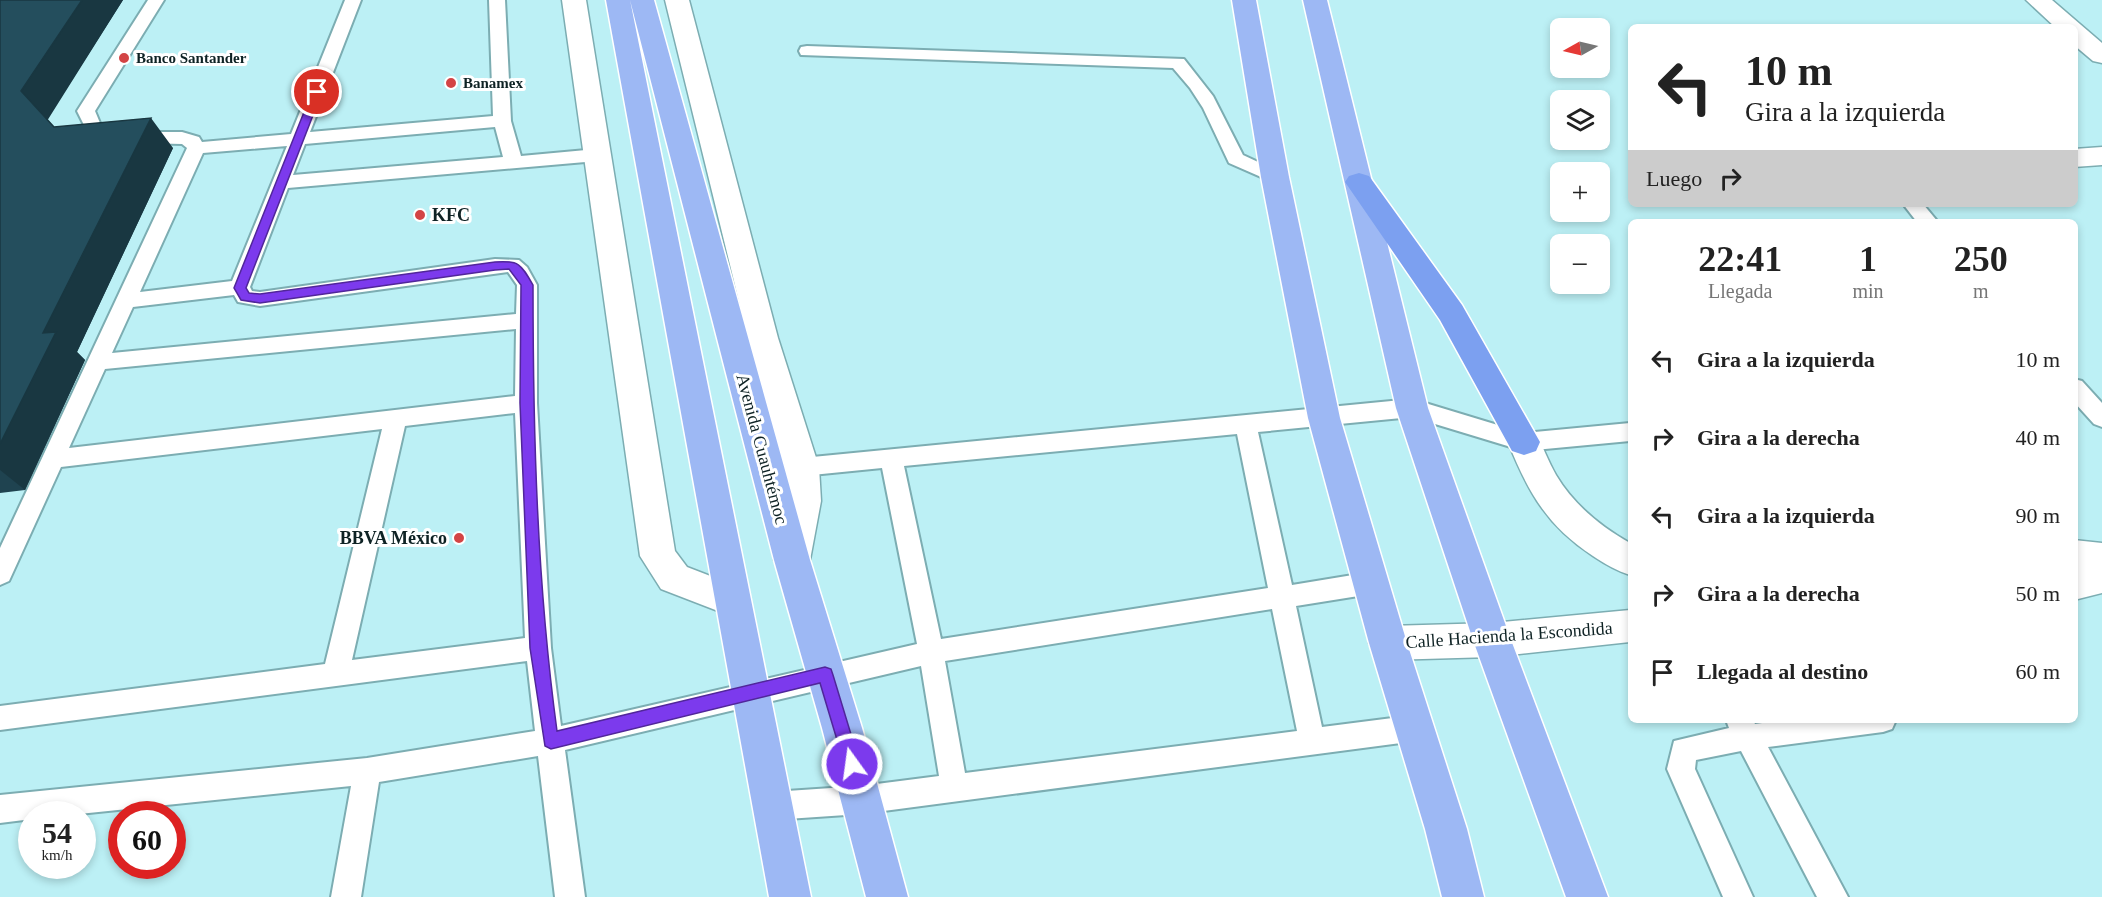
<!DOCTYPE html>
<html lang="es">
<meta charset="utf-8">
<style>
body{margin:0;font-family:"Times New Roman",serif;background:#f6f6f6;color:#222;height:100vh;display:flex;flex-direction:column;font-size:22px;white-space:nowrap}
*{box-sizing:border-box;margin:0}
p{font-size:20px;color:#767676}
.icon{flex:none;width:33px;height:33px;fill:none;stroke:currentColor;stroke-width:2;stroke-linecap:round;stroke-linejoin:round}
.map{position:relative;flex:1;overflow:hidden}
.sheet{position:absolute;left:1628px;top:219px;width:450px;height:504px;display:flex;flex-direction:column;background:#fff;border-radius:9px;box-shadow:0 3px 9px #0003}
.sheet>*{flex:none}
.banner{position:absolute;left:1628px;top:24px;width:450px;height:183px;border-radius:9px;box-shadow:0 3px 9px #0003;background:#fff;color:#222;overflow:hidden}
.needle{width:39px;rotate:262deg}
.buttons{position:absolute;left:1550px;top:18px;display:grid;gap:12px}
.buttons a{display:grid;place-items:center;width:60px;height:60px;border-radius:9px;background:#fff;box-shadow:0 3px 9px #0003;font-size:30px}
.speed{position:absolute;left:18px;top:801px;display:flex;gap:12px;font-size:30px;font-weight:700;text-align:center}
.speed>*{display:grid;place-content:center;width:78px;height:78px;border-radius:50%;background:#fff;box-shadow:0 3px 9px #0003;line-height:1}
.speed small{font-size:15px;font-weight:400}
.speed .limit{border:9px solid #d22;background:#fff;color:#111}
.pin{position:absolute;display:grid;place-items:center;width:51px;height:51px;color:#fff;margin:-26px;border:3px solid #fff;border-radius:50%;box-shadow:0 2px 6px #0007}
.me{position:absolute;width:66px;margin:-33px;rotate:346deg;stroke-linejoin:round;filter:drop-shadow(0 0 4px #0008)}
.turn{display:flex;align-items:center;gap:21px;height:126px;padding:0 18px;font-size:27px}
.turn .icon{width:78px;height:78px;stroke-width:2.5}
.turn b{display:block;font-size:42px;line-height:51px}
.then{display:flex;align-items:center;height:57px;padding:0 18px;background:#0003;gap:12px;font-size:22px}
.eta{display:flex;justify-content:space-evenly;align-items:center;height:102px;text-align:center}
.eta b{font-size:36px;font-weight:600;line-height:42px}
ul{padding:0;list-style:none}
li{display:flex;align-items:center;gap:18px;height:78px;padding:0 18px}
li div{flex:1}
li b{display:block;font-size:22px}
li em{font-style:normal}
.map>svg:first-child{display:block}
</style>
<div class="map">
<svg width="2102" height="897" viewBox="0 0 2102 897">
<rect width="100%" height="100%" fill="#bcf0f5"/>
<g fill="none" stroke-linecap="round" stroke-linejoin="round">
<defs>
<path id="service" d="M 148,0 L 164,0 L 95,111 L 100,123 L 111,132 L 182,132 L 199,137 L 202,142 L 291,134 L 345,0 L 361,0 L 310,132 L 493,116 L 489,0 L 505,0 L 511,121 L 521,156 L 597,149 L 603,151 L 606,155 L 603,159 L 597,161 L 288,188 L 250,287 L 252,291 L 260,292 L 495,259 L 519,260 L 527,267 L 537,285 L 537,403 L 551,648 L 561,726 L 917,644 L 882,468 L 802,476 L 794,474 L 791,467 L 794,460 L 802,458 L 1412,399 L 1524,433 L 1630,423 L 1630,441 L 1524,451 L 1412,417 L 1258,432 L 1292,585 L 1371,572 L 1380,575 L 1383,583 L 1380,591 L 1371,594 L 1296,606 L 1322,727 L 1416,715 L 1425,719 L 1429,728 L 1425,737 L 1416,741 L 861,814 L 772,820 L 762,816 L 758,806 L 762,796 L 772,792 L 861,786 L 939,776 L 921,666 L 565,750 L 585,897 L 555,897 L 538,756 L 379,782 L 361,897 L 331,897 L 351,786 L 79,814 L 32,814 L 32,819 L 0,823 L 0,795 L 367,758 L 535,731 L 527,661 L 0,730 L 0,706 L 325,664 L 382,429 L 61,467 L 9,581 L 0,585 L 0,548 L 187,148 L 182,144 L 101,142 L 87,131 L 77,111 ZM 495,127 L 503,157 L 293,175 L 305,144 ZM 287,146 L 232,281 L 140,292 L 203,153 ZM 508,272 L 517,285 L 516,314 L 112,353 L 133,307 L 234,295 L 238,302 L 260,306 ZM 516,329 L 515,396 L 69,448 L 105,369 ZM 515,413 L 525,638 L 352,660 L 405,426 ZM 1237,434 L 1268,588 L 941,639 L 904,466 ZM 1272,609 L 1297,731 L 965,773 L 945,661 Z
M 807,46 L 1184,59 L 1213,96 L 1243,155 L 1282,173 L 1284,177 L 1282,181 L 1275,183 L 1229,163 L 1203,108 L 1190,88 L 1173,68 L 801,55 L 799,51 L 801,47 Z
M 1903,204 L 1923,204 L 1938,222 L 1917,222 Z
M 2074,379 L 2082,381 L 2102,403 L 2102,427 L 2094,424 L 2074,402 Z
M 1726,720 L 1753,720 L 1755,724 L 1783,720 L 1896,720 L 1892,729 L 1883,732 L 1768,747 L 1848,897 L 1817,897 L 1741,751 L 1696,760 L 1695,769 L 1753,897 L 1723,897 L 1667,769 L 1674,741 L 1729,728 Z"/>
<path id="minor" d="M 2026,0 L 2052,0 L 2102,43 L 2102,63 L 2093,61 L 2074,45 L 2074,27 L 2055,27 Z
M 2102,147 L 2102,165 L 2074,167 L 2074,149 Z"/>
<path id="tertiary" d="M 562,0 L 586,0 L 675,551 L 687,567 L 744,589 L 749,600 L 744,611 L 731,616 L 661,589 L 640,556 Z
M 665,0 L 689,0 L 778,338 L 819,467 L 821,501 L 810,560 L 805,571 L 792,575 L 779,571 L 774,560 L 787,501 L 785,467 L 748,338 Z
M 1524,429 L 1536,433 C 1543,447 1548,461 1556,475 C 1574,505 1600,526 1630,543 L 1630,575 C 1617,571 1605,564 1593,556 C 1547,526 1528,492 1508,442 L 1512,433 Z
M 2074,540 L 2102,543 L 2102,593 L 2074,600 Z
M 1630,610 L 1630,642 L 1492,657 L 1388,660 L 1375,655 L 1369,643 L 1375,631 L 1388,626 L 1492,623 Z"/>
<path id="primary" d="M 606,0 L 630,0 L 811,897 L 769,897 Z
M 630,0 L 654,0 L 810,560 L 862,728 L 908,897 L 866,897 L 822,728 L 774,560 Z
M 1232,0 L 1256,0 L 1289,177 L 1340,418 L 1407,643 L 1467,829 L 1484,897 L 1442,897 L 1425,829 L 1369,643 L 1308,418 L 1261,177 Z
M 1303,0 L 1327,0 L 1428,408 L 1511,640 L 1608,897 L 1566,897 L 1473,640 L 1396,408 Z"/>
<path id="trunk" d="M 1359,173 L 1369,176 L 1462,305 L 1540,442 L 1536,451 L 1524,455 L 1512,451 L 1440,320 L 1345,182 L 1349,176 Z"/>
</defs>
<use href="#service" stroke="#7cadb2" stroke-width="4"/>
<use href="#minor" stroke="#7cadb2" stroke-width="3"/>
<use href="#tertiary" stroke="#7cadb2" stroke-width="3"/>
<use href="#primary" stroke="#fff" stroke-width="3"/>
<use href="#trunk" stroke="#fff" stroke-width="3"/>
<use href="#service" fill="#fff" fill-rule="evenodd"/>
<use href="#minor" fill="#fff" fill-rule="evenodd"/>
<use href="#tertiary" fill="#fff" fill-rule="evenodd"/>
<use href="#primary" fill="#9db8f4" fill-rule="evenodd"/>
<use href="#trunk" fill="#7ca0f0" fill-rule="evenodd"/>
</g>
<path fill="#1f4350" d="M 0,0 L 123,0 L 47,119 L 54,127 L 173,148 L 77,352 L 85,360 L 25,490 L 0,493 Z"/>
<path fill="#193741" d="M 82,0 L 123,0 L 47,121 L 21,91 Z
M 151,118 L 173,148 L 77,352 L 85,360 L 25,490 L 0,470 L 0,444 L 43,333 Z"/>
<path fill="#244e5d" stroke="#193741" stroke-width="1.5" d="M 0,0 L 82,0 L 21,91 L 54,127 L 151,118 L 43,333 L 56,332 L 0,444 Z"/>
<path fill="#7c3aed" stroke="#51269a" stroke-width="1.5" d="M 317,89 L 322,92 L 246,288 L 249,293 L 260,294 L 495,262 C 519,260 521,264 533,285 C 533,434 537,584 557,731 L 825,667 L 831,669 L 833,675 L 860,764 L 857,770 L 852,772 L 846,770 L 820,683 L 551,749 L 545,746 L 530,648 L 520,403 L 521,285 L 509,269 L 495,270 L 260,303 L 241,300 L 234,288 L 312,92 Z"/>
<g fill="#d34445" stroke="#fff" stroke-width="2">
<circle cx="124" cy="58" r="6"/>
<circle cx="451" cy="83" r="6"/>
<circle cx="420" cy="215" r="6"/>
<circle cx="459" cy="538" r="6"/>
</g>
<g text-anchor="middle" stroke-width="6" stroke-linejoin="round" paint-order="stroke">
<g font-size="15" font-weight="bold" fill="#0e2224" stroke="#fff" text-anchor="start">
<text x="136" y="63">Banco Santander</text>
<text x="463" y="88">Banamex</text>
</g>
<g font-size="18" font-weight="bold" fill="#0e2224" stroke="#fff" text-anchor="start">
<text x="432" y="221">KFC</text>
<text x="447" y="544" text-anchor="end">BBVA México</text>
</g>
<g font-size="18" fill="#0e2224" stroke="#fff">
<text transform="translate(762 449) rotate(75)" y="6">Avenida Cuauhtémoc</text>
<text transform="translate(1509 635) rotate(-4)" y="6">Calle Hacienda la Escondida</text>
</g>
</g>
</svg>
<div class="buttons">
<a><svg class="needle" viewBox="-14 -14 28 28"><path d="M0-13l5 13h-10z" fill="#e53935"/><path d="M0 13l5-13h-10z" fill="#767676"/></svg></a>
<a><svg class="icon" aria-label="layers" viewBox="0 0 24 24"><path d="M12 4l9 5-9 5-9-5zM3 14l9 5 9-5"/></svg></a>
<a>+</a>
<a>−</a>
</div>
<div class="speed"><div>54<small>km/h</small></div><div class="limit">60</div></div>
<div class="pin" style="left:317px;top:92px;background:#d93025"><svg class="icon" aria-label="arrive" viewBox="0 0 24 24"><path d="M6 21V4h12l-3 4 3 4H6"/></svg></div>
<svg class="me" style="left:852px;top:764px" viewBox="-20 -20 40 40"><circle r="17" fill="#7c3aed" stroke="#fff" stroke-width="3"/><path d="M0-11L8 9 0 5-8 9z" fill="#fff"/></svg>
<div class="banner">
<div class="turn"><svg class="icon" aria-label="left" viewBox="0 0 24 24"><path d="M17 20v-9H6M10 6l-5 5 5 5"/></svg><div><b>10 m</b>Gira a la izquierda</div></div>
<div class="then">Luego<svg class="icon" aria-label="right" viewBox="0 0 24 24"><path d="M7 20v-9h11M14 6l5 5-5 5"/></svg></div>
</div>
<section class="sheet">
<div class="eta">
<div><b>22:41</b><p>Llegada</p></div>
<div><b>1</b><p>min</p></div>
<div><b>250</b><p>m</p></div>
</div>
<ul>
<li><svg class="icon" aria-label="left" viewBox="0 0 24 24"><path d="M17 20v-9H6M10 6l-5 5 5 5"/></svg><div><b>Gira a la izquierda</b></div><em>10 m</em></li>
<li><svg class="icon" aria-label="right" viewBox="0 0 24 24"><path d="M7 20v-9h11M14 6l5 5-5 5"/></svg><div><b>Gira a la derecha</b></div><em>40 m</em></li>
<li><svg class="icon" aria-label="left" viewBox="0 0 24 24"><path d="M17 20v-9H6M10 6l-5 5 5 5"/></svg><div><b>Gira a la izquierda</b></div><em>90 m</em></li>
<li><svg class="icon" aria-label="right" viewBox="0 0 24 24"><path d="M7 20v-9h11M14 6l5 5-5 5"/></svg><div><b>Gira a la derecha</b></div><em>50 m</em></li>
<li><svg class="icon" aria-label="arrive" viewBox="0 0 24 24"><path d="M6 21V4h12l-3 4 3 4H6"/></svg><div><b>Llegada al destino</b></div><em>60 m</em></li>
</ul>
</section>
</div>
